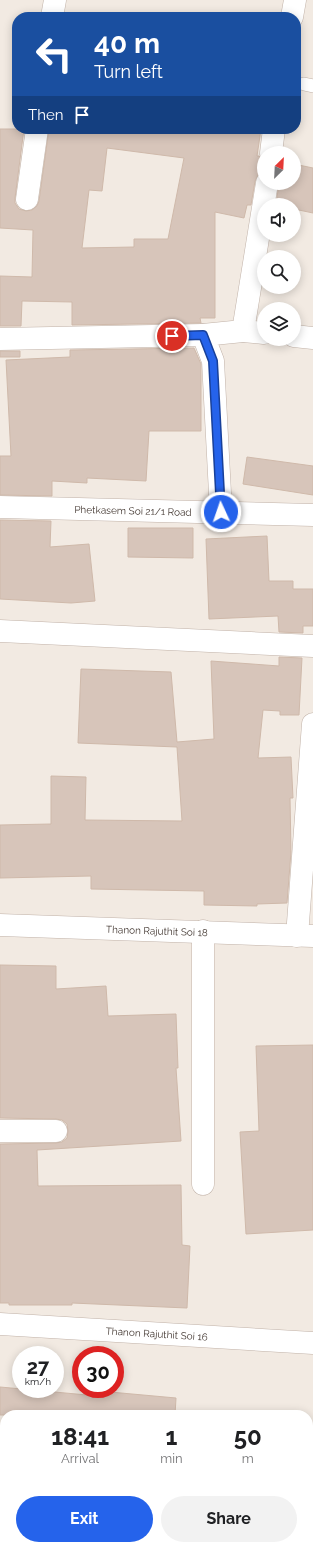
<!DOCTYPE html>
<style>
body{margin:0;font-family:Raleway,sans-serif;background:#f2f2f2;color:#202124;height:100vh;display:flex;flex-direction:column;font-size:15px;white-space:nowrap}
*{box-sizing:border-box;margin:0}
p{font-size:13px;color:#757577}
.icon{flex:none;width:22px;height:22px;fill:none;stroke:currentColor;stroke-width:2;stroke-linecap:round;stroke-linejoin:round}
.map{position:relative;flex:1;overflow:hidden}
.details{position:absolute;left:0px;top:1410px;width:313px;height:140px;display:flex;flex-direction:column;background:#fff;border-radius:16px 16px 0 0;box-shadow:0 2px 10px #0003}
.details>*{flex:none}
.top-card{position:absolute;left:12px;top:12px;width:289px;height:122px;border-radius:16px;box-shadow:0 2px 10px #0003;background:#1a4fa0;color:#fff;overflow:hidden}
.needle{width:26px;rotate:24deg}
.fabs{position:absolute;left:257px;top:146px;display:grid;gap:8px}
.fabs a{display:grid;place-items:center;width:44px;height:44px;border-radius:50%;background:#fff;box-shadow:0 2px 10px #0003;font-size:20px}
.speed{position:absolute;left:12px;top:1346px;display:flex;gap:8px;font-size:20px;font-weight:700;text-align:center}
.speed>*{display:grid;place-content:center;width:52px;height:52px;border-radius:50%;background:#fff;box-shadow:0 2px 10px #0003;line-height:1}
.speed small{font-size:10px;font-weight:400}
.speed .limit{border:6px solid #d22;background:#fff;color:#111}
.pin{position:absolute;display:grid;place-items:center;width:34px;height:34px;color:#fff;margin:-17px;border:2px solid #fff;border-radius:50%;box-shadow:0 1px 4px #0007}
.me{position:absolute;width:44px;margin:-22px;rotate:357deg;stroke-linejoin:round;filter:drop-shadow(0 0 3px #0008)}
.turn{display:flex;align-items:center;gap:14px;height:84px;padding:0 16px;font-size:18px}
.turn .icon{width:52px;height:52px;stroke-width:2.5}
.turn b{display:block;font-size:28px;line-height:34px}
.then{display:flex;align-items:center;height:38px;padding:0 16px;background:#0003;gap:8px;font-size:15px}
.eta{display:flex;justify-content:space-evenly;align-items:center;height:68px;text-align:center}
.eta b{font-size:24px;font-weight:700;line-height:28px}
.primary-button{display:flex;gap:8px;margin-top:auto;padding:8px 16px}
.primary-button a{flex:1;height:46px;border-radius:24px;background:#2563eb;color:#fff;font-size:16px;font-weight:700;line-height:46px;text-align:center}
.primary-button a+a{background:#f2f2f2;color:#202124}
.map>svg:first-child{display:block}
</style>
<div class="map">
<svg width="313" height="1550" viewBox="0 0 313 1550">
<rect width="100%" height="100%" fill="#f2eae2"/>
<path fill="#d7c5ba" stroke="#cfb9aa" fill-rule="evenodd" d="M 0,129 L 24,129 L 15,198 L 15,203 L 19,209 L 26,211 L 32,210 L 37,206 L 39,201 L 49,129 L 261,129 L 257,156 L 259,156 L 264,163 L 264,171 L 258,175 L 255,181 L 251,205 L 247,205 L 244,218 L 215,212 L 215,318 L 200,318 L 201,323 L 72,325 L 72,302 L 22,301 L 21,326 L 0,326 L 0,276 L 32,277 L 33,230 L 0,228 ZM 107,148 L 184,158 L 168,239 L 134,239 L 134,247 L 82,248 L 89,190 L 102,191 Z
M 294,164 L 313,168 L 313,213 L 294,209 L 294,205 L 276,205 L 279,183 L 294,183 Z
M 194,348 L 201,364 L 201,431 L 149,431 L 146,481 L 87,478 L 87,483 L 52,481 L 52,496 L 0,495 L 0,456 L 11,456 L 6,360 L 70,357 L 70,350 Z
M 0,351 L 20,351 L 20,357 L 0,357 Z
M 247,457 L 313,466 L 313,495 L 243,484 Z
M 0,520 L 51,521 L 50,547 L 89,544 L 95,601 L 71,603 L 0,599 Z
M 128,528 L 193,528 L 193,558 L 128,557 Z
M 267,536 L 269,581 L 293,581 L 293,589 L 313,589 L 313,626 L 303,626 L 303,633 L 279,632 L 278,616 L 209,619 L 206,539 Z
M 279,657 L 302,658 L 299,715 L 280,715 L 280,711 L 263,710 L 258,758 L 291,757 L 293,798 L 290,798 L 291,852 L 287,903 L 257,904 L 257,906 L 204,905 L 204,891 L 91,889 L 91,876 L 0,878 L 0,825 L 51,824 L 51,776 L 86,777 L 85,820 L 182,821 L 177,747 L 78,743 L 81,669 L 171,672 L 177,742 L 214,739 L 211,661 L 279,666 Z
M 0,965 L 56,966 L 56,989 L 106,986 L 108,1016 L 176,1014 L 178,1068 L 176,1068 L 181,1141 L 37,1150 L 38,1186 L 181,1185 L 182,1245 L 190,1246 L 187,1308 L 72,1303 L 72,1305 L 9,1305 L 9,1303 L 0,1303 L 0,1144 L 56,1143 L 62,1142 L 67,1138 L 68,1131 L 67,1124 L 62,1120 L 56,1119 L 0,1118 Z
M 313,1045 L 313,1230 L 246,1234 L 240,1132 L 259,1131 L 256,1046 Z
M 0,1387 L 87,1395 L 88,1390 L 176,1398 L 175,1415 L 0,1415 Z"/>
<g fill="none" stroke-linecap="round" stroke-linejoin="round">
<defs>
<path id="service" d="M 304,84 L 313,86"/>
<g id="minor">
<path d="M 52,17 L 55,0"/>
<path d="M 292,17 L 295,0"/>
<path d="M 271,153 L 274,129"/>
<path d="M 27,199 L 37,129"/>
<path d="M 243,331 L 264,333"/>
<path d="M 294,336 L 313,338"/>
<path d="M 0,339 L 203,335"/>
<path id="s1" d="M 0,507 L 313,515"/>
<path d="M 221,512 L 213,361 L 203,335 L 243,331 L 267,183"/>
<path d="M 0,631 L 313,646"/>
<path id="s2" d="M 0,925 L 313,936"/>
<path d="M 297,936 L 313,724"/>
<path d="M 0,1131 L 56,1131"/>
<path d="M 203,1184 L 203,931"/>
<path id="s3" d="M 0,1324 L 313,1343"/>
</g>
</defs>
<use href="#service" stroke="#c1b2a8" stroke-width="14"/>
<use href="#minor" stroke="#c1b2a8" stroke-width="23"/>
<use href="#service" stroke="#fff" stroke-width="13"/>
<use href="#minor" stroke="#fff" stroke-width="22"/>
</g>
<g fill="none" stroke-linecap="round" stroke-linejoin="round">
<defs>
<path id="route" d="M 172,336 L 203,335 L 213,361 L 221,512"/>
</defs>
<use href="#route" stroke="#184099" stroke-width="10"/>
<use href="#route" stroke="#2563eb" stroke-width="7"/>
</g>
<g text-anchor="middle" stroke-width="3" stroke-linejoin="round" paint-order="stroke">
<g font-size="10" fill="#443933" stroke="#fff">
<text dy="4" stroke="none"><textPath href="#s1" startOffset="133">Phetkasem Soi 21/1 Road</textPath></text>
<text dy="4" stroke="none"><textPath href="#s2" startOffset="157">Thanon Rajuthit Soi 18</textPath></text>
<text dy="4" stroke="none"><textPath href="#s3" startOffset="157">Thanon Rajuthit Soi 16</textPath></text>
</g>
</g>
</svg>
<div class="fabs">
<a><svg class="needle" viewBox="-14 -14 28 28"><path d="M0-13l5 13h-10z" fill="#e53935"/><path d="M0 13l5-13h-10z" fill="#757577"/></svg></a>
<a><svg class="icon" aria-label="sound" viewBox="0 0 24 24"><path d="M4 9h4l5-4v14l-5-4H4zM17 9q2 3 0 6"/></svg></a>
<a><svg class="icon" aria-label="search" viewBox="0 0 24 24"><circle cx="10" cy="10" r="6"/><path d="M15 15l6 6"/></svg></a>
<a><svg class="icon" aria-label="layers" viewBox="0 0 24 24"><path d="M12 4l9 5-9 5-9-5zM3 14l9 5 9-5"/></svg></a>
</div>
<div class="speed"><div>27<small>km/h</small></div><div class="limit">30</div></div>
<div class="pin" style="left:172px;top:336px;background:#d93025"><svg class="icon" aria-label="arrive" viewBox="0 0 24 24"><path d="M6 21V4h12l-3 4 3 4H6"/></svg></div>
<svg class="me" style="left:221px;top:512px" viewBox="-20 -20 40 40"><circle r="17" fill="#2563eb" stroke="#fff" stroke-width="3"/><path d="M0-11L8 9 0 5-8 9z" fill="#fff"/></svg>
<div class="top-card">
<div class="turn"><svg class="icon" aria-label="left" viewBox="0 0 24 24"><path d="M17 20v-9H6M10 6l-5 5 5 5"/></svg><div><b>40 m</b>Turn left</div></div>
<div class="then">Then<svg class="icon" aria-label="arrive" viewBox="0 0 24 24"><path d="M6 21V4h12l-3 4 3 4H6"/></svg></div>
</div>
<section class="details">
<div class="eta">
<div><b>18:41</b><p>Arrival</p></div>
<div><b>1</b><p>min</p></div>
<div><b>50</b><p>m</p></div>
</div>
<div class="primary-button"><a>Exit</a><a>Share</a></div>
</section>
</div>
